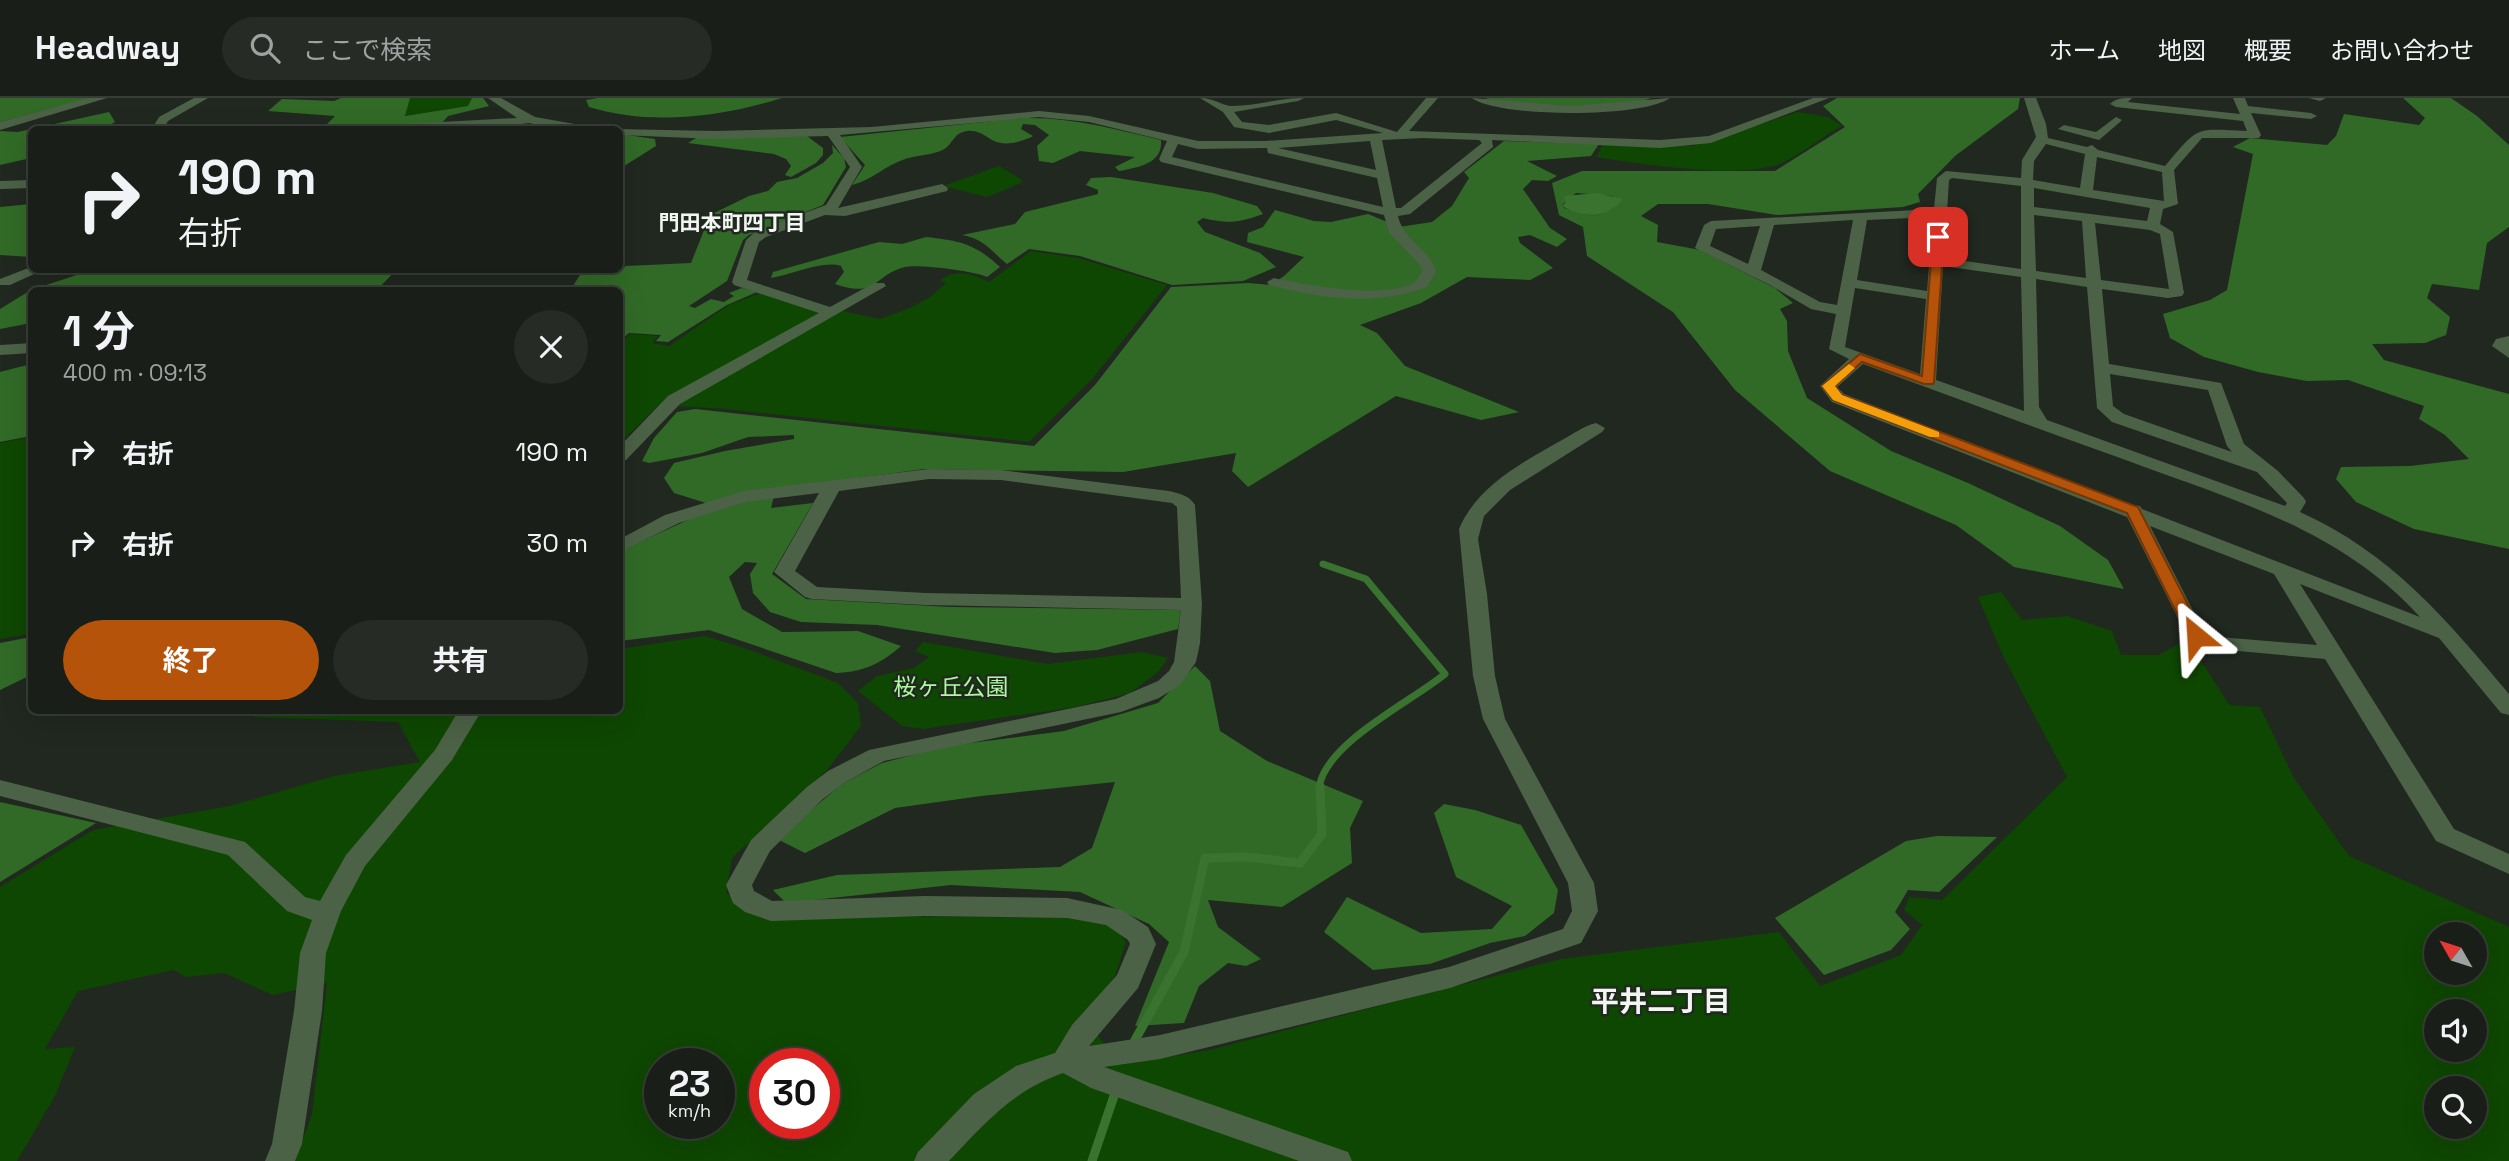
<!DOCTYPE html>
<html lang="ja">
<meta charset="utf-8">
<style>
body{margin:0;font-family:"Space Grotesk","Noto Sans JP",sans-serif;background:#262b25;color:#f1f3f6;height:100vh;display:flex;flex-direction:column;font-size:26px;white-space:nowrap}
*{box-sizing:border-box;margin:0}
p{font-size:23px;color:#9fa2a2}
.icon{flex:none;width:38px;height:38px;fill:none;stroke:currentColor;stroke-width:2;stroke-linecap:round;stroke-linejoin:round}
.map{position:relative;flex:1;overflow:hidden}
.side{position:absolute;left:28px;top:189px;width:595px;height:427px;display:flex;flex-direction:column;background:#191e18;border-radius:10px;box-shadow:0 7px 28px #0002,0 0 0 2px #373c37}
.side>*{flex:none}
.guide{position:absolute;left:28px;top:28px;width:595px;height:147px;border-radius:10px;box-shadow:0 7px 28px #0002,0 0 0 2px #373c37;background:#191e18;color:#f1f3f6;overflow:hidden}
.needle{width:46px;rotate:309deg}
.buttons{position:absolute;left:2424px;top:824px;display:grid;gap:14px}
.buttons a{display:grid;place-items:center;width:63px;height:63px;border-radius:50%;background:#191e18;box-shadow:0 7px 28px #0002,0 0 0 2px #373c37;font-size:35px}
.speed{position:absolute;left:644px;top:950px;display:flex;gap:14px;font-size:35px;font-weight:700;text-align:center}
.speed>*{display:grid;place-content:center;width:91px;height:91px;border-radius:50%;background:#191e18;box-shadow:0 7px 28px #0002,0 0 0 2px #373c37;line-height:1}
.speed small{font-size:18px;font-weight:400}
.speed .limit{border:10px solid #d22;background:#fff;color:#111}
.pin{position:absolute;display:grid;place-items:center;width:60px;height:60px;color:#fff;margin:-30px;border-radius:14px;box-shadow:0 4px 10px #0006}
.me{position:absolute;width:77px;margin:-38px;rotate:333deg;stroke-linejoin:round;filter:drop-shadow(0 0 5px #0008)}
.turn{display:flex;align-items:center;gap:24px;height:147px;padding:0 35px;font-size:32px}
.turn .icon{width:91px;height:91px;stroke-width:2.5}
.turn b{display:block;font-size:49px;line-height:60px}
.round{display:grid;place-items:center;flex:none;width:74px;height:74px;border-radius:37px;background:#262b25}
.overview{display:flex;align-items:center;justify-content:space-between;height:119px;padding:0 35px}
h1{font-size:42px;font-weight:700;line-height:52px}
.cta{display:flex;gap:14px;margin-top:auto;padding:14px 35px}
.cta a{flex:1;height:80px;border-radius:42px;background:#b45309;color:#fff;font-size:28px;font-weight:700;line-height:80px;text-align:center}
.cta a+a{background:#262b25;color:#f1f3f6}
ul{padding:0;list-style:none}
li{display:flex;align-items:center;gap:21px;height:91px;padding:0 35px}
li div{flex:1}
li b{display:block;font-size:26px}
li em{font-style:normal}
header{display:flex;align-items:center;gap:42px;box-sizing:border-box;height:98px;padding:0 35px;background:#191e18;border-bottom:2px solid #373c37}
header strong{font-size:33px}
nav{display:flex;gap:38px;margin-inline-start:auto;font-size:24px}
.search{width:490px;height:63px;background:#262b25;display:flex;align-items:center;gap:18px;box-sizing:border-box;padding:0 24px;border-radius:38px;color:#9fa2a2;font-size:26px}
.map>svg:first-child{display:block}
</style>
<header>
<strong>Headway</strong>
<div class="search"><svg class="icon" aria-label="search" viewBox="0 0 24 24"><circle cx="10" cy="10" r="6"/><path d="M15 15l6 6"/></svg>ここで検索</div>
<nav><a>ホーム</a><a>地図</a><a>概要</a><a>お問い合わせ</a></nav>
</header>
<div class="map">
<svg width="2509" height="1063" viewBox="0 0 2509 1063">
<rect width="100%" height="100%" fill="#212820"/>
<path fill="#0e4701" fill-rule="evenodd" d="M 410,0 L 472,0 L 468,8 L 404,18 Z
M 1798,14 L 1828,19 L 1842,28 C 1821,39 1803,55 1782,65 C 1743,82 1639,66 1596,59 L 1603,46 L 1693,48 Z
M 999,68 L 1022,82 L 1021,85 L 987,99 L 943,88 Z
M 1031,153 L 1078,160 L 1167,187 L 1093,280 L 1029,344 L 726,311 L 659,307 L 620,345 L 620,246 L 630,236 L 658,238 L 652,245 L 669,248 L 729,207 L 761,195 L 880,221 L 912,209 L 930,199 L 946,185 L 940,182 C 957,171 971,175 989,184 Z
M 31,339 L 31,536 L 0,541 L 0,345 Z
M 2001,494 L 2022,522 L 2067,518 L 2112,533 L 2121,557 L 2159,557 L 2182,544 L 2202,564 L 2229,607 L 2260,609 L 2294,680 L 2349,758 L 2509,829 L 2509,1063 L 295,1063 L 312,1016 L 327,885 L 273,897 L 224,875 L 186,879 L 174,872 L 78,893 L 45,951 L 75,949 L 55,998 L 17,1063 L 0,1063 L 0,789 L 93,732 L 230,708 L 334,678 L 420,664 L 398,624 L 255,619 L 246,613 L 620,612 L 620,551 L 705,538 L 750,552 L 838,585 L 858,605 L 861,628 L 827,672 L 732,760 L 726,795 L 765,817 L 1066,820 L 1114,828 L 1126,844 L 1115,878 L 1084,918 L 1119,967 L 1209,952 L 1561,861 L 1779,834 L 1820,888 L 1901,857 L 1922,827 L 1904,812 L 1909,799 L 1942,802 L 2067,679 L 2004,560 L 1978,499 ZM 2436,836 L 2474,836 L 2474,875 L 2436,875 ZM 2436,914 L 2474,914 L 2474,952 L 2436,952 ZM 660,966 L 719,966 L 719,1026 L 660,1026 ZM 765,966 L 824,966 L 824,1026 L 765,1026 ZM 2436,990 L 2474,990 L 2474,1029 L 2436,1029 Z
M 923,544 L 1048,566 L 1142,554 L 1168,560 L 1158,574 L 1130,595 L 1076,609 L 923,631 L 902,628 L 858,593 L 877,578 L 914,570 L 929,559 L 915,553 Z"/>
<path fill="#316a27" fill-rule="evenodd" d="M 0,0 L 91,0 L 0,24 Z
M 341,0 L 410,0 L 405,18 L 468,8 L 472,0 L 483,0 L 489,8 L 448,18 L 442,25 C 402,27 362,32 322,31 L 335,18 L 268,13 L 282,1 L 334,3 Z
M 598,0 L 782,0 C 721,19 651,28 589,9 L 586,2 Z
M 1485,0 L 1651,0 C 1623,12 1515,11 1485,0 Z
M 1837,0 L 2020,0 L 2018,11 L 1955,58 L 1918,96 L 1920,104 L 1903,109 L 1777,117 L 1708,106 L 1658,106 L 1641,118 L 1658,127 L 1657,144 L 1700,152 L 1775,190 L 1793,205 L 1780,211 L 1787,223 L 1788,253 L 1807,300 L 1891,353 L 1968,385 L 2060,428 L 2108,462 L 2124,491 L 2014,469 L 1956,427 L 1830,373 L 1735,292 L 1673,214 L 1587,158 L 1583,129 L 1559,117 L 1552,85 L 1582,73 L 1775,73 L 1845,29 L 1823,8 ZM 1576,95 L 1613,98 L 1613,111 C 1590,122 1587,116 1564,110 L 1562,107 Z
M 2403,0 L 2451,0 L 2477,18 L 2509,47 L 2509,129 L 2487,145 L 2479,192 L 2432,186 L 2427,200 L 2450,219 L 2446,237 L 2425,245 L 2372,246 L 2384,262 L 2509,296 L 2509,451 L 2414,431 L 2356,404 L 2336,381 L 2341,369 L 2410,368 L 2469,361 L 2445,337 L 2419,321 L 2424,308 L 2348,282 L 2307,283 L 2258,274 L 2204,259 L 2170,240 L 2163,216 L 2210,202 L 2227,192 L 2253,56 L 2233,49 L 2250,40 L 2327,47 L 2336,38 L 2344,16 L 2419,27 L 2425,20 Z
M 109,14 L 115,24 L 103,31 L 32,32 L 31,60 L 0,67 L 0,33 L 18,34 Z
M 1024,20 C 1071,19 1115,31 1161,42 C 1163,66 1138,69 1119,73 L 1115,69 L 1135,59 L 1080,53 L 1053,65 L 1039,63 L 1037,48 L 1049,37 L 1035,27 L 1023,26 L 1021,31 L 1033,38 C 1022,44 1004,49 992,42 C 984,37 977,32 967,33 C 955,35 954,42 947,49 C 938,57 917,57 905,61 C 886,67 872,82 852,87 L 865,67 L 840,39 Z
M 620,36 L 655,41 L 656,48 L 621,70 Z
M 807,38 L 823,50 L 823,57 L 816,65 L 791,79 L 785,77 L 791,68 L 786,61 L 774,56 L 688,45 L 696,40 Z
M 1504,43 L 1599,46 L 1591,58 L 1527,63 L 1557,78 L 1548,83 L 1532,82 L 1523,91 L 1550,130 L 1567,141 L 1557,149 L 1530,137 L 1518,139 L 1520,145 L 1553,170 L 1530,182 L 1467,179 L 1421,205 L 1360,227 L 1377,235 L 1405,268 L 1519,314 L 1481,322 L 1396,298 L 1248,389 L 1232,373 L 1236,355 L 1123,374 L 924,371 L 805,387 L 706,405 L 674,395 L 664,380 L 674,365 L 725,353 L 794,341 L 794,337 L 748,339 L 702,355 L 649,365 L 642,363 L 654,340 L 677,314 L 695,311 L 1034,348 L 1095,287 L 1171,189 L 1249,185 L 1271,187 L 1284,178 L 1304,159 L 1247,144 L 1248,135 L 1263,129 L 1275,112 L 1314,123 L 1331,124 L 1368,116 L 1399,129 L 1432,124 L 1452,108 L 1469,80 L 1464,74 Z
M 832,47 L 844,60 L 846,69 L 823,107 L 749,137 L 743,142 L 727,183 L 689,208 L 695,210 L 711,201 L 724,204 L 734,198 L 729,195 L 742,190 L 757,194 L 727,207 L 668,244 L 656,243 L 661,237 L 629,235 L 620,243 L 620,192 L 417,192 L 493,188 L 495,191 L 571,191 L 580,177 L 620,172 L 626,168 L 691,165 L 710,117 L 749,98 L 768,93 L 777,84 L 797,80 L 823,65 L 833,55 Z
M 1111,79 L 1213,95 L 1257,108 L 1263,116 C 1238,125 1229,126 1203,120 L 1197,124 L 1205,134 L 1260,155 L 1276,169 L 1243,183 L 1172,187 L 1080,158 L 1029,151 L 1007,166 C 991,153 983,140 962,137 L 1015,126 L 1025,114 L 1098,96 L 1098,92 L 1086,87 L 1091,80 Z
M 31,106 L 31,159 L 0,157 L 0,109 Z
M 926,139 C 960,143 974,145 1000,169 L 987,179 C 974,173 919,166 905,169 C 873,177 878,201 835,186 L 844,174 L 841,168 C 822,162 792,177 771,180 L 773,174 L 879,144 L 902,146 Z
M 92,172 L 396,172 L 377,192 L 32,192 L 31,225 L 0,231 L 0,211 L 31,192 Z
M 31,266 L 31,338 L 0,344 L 0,274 Z
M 774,398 L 771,410 L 813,405 L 772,476 L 806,501 L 951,509 L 1181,512 L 1178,531 L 1097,552 L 1055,555 L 877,527 L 801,524 L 770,514 L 753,495 L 750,476 L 757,465 L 745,464 L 729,479 L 742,511 L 782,534 L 858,533 L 901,548 C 881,566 862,574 836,575 L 709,532 L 620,543 L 620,453 L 690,421 L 745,404 Z
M 31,539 L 31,577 L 0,592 L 0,545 Z
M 1195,568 L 1210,583 L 1220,633 L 1267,663 L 1363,703 L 1350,730 L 1352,765 L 1282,809 L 1208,802 L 1218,829 L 1261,861 L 1246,868 L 1228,865 L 1199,888 L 1184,925 L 1135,928 L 1169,844 L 1149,826 L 1080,794 L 951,787 L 786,805 L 773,792 L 837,777 L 1060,769 L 1092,750 L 1115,684 L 981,698 L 895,710 L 805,755 L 777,741 L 842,686 L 882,665 L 947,648 L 1064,633 L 1158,605 Z
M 0,704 L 96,725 L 0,784 Z
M 1444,706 L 1475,712 L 1521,727 L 1558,792 L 1554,815 L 1525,838 L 1490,845 L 1430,866 L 1373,872 L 1324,834 L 1347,799 L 1421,835 L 1492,831 L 1512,808 L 1456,779 L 1434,715 Z
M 1937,738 L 1997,739 L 1939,794 L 1908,792 L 1895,814 L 1910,831 L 1891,852 L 1824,877 L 1775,820 L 1906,743 Z"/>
<path fill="#3a722f" d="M 1597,95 L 1623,101 C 1607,122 1583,120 1562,108 L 1566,104 L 1564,98 Z"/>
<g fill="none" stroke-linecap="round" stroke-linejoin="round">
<path stroke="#3a722f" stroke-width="7" d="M 1319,690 C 1325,645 1411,604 1445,576 L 1366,481 L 1323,466"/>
<path stroke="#3a722f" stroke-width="9" d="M 1135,942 L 1184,854 L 1205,760 L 1247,759 L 1300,765 L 1322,736 L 1320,688
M 1092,1063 L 1115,995"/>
<path fill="#4b6246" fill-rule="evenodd" d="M 88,0 L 107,0 L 0,32 L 0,24 Z
M 194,0 L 208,0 L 168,23 L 163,32 L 151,32 L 159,19 Z
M 488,0 L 501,0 L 535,19 L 609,32 L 561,32 L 529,25 L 492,30 L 381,32 L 404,26 L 517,20 Z
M 1200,0 C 1214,0 1223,8 1232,8 C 1256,8 1279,0 1304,0 L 1298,3 L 1234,14 L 1242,24 L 1269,27 L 1336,15 L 1397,34 L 1426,0 L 1438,0 L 1409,33 L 1660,42 L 1709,38 L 1813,0 L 1829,0 L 1711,45 L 1660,50 L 1492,42 L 1493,49 L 1410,116 L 1398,118 C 1403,142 1430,151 1436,174 L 1427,189 C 1377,208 1320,201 1269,187 L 1267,184 L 1274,180 C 1302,187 1392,202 1416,183 C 1417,182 1421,175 1422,174 L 1420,167 L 1389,135 L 1384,117 L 1161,64 L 1159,61 L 1167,43 L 1089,24 L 1039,19 L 840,37 L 862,69 L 838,110 L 942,86 L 948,90 L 947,93 L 845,118 L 825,117 L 766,139 L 759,144 L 747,182 L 830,209 L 874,185 L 884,185 L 886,188 L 680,306 L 626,362 L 620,363 L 620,348 L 668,298 L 819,215 L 734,187 L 732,184 L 746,142 L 756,133 L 826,107 L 850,69 L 828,38 L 715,41 L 620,37 L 620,32 L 616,31 L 715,33 L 872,29 L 1039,13 L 1089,18 L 1198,43 L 1265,43 L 1383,35 L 1336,22 L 1269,35 L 1234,29 L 1223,14 ZM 1423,40 L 1479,42 L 1482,45 L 1401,110 L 1396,110 L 1382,42 ZM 1370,43 L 1376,72 L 1278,50 ZM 1178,46 L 1198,51 L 1267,50 L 1268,55 L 1377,80 L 1383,109 L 1172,59 Z
M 1472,0 L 1571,8 L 1670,0 C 1643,20 1499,20 1472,0 Z
M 2024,0 L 2036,0 L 2046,26 L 2048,40 L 2087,49 L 2092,47 L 2098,52 L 2165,68 C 2200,27 2194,31 2247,33 L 2243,23 L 2116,9 L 2110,6 C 2116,0 2123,0 2132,0 L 2128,4 L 2240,16 L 2233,0 L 2245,0 L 2248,8 L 2311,15 L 2317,18 L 2311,21 L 2251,15 L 2261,37 L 2259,40 L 2202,40 L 2174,72 L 2178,106 L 2163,111 L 2160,126 L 2173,134 L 2184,195 L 2182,198 L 2168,200 L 2102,191 L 2109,266 L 2221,285 L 2244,346 L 2278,373 L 2304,400 L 2306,404 L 2300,414 C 2391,455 2446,521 2509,596 L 2509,617 L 2501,615 L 2439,540 L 2300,486 L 2454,731 L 2509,756 L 2509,776 L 2436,743 L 2325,561 L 2216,551 L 2189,542 L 2127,419 L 1832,304 L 1820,288 L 1849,261 L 1829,251 L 1836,216 L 1811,211 L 1770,187 L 1695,150 L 1704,127 L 1711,123 L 1934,111 L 1937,80 L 1946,73 L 2021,80 L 2022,62 L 2036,39 ZM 2046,46 L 2085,56 L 2080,90 L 2033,82 L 2034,63 ZM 2097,59 L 2162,74 L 2164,103 L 2093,92 ZM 1952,80 L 2021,88 L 2021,171 L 1944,160 L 1949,82 ZM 2034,90 L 2150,110 L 2147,123 L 2034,109 ZM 2034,117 L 2082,123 L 2086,180 L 2036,173 ZM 1933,119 L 1927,193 L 1857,182 L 1867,122 ZM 1853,122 L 1837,207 L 1820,204 L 1761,172 L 1774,127 ZM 2095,125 L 2150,132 L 2160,136 L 2169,191 L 2101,182 ZM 1760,128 L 1748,166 L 1710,148 L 1716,131 ZM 1943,168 L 2021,179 L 2024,313 L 1936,282 ZM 2036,181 L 2087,189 L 2097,310 L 2112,324 L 2257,374 L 2287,405 L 2285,408 L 2047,322 L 2039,309 ZM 1855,190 L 1926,201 L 1920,276 L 1845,249 ZM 1863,266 C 1950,298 2036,330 2123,361 C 2232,402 2339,430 2420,519 L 2142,411 L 2140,408 L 2131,407 L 1844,296 L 1837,289 ZM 2110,276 L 2208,292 L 2227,348 L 2232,354 L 2124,316 L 2113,308 ZM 2150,428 L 2274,476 L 2317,547 L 2219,539 L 2204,534 Z
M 2309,0 L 2326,0 L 2320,3 Z
M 2116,19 L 2122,22 L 2120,24 L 2099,42 L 2058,31 L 2064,27 L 2096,34 Z
M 32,82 L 32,90 L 0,91 L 0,83 Z
M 31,169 L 32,172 L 43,172 L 10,187 L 0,187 L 0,181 Z
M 2509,238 L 2509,260 L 2492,248 L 2496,241 Z
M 32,245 L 32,255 L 0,257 L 0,247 Z
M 1596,325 L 1605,330 L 1602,334 L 1510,392 L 1484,418 L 1478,441 L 1487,496 L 1495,578 L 1505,621 L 1594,785 L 1598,813 L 1581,845 L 1450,890 L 1160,961 L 1104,969 L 1348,1054 L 1352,1063 L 1299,1063 L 1091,990 L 1063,975 C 1012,993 985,1025 949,1063 L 914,1063 L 918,1054 L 974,996 L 1016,968 L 1055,955 L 1072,927 L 1117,877 L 1130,846 L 1128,842 L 1106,827 L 1067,820 L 925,818 L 771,823 L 745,814 L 733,805 L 726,787 L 751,742 L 807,689 L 828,673 L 869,652 L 1116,601 L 1158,583 L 1169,573 L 1174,564 L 1181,512 L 925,507 L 812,501 L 805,499 L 774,474 L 819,395 L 746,404 L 679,425 L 620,454 L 620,441 L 665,417 L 744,393 L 929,371 L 1001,372 L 1169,393 C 1180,396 1189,397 1195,407 L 1202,506 L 1200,545 L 1196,564 L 1180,587 L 1159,600 L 1121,614 L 884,663 L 844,685 L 823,701 L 770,753 L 752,787 L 754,793 L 772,803 L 925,798 L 1067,800 L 1122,812 L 1148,829 L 1156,846 L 1138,890 L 1089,948 L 1160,937 L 1449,869 L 1563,831 L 1572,813 L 1568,785 L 1483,621 L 1473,578 L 1459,431 C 1477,388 1523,364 1562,342 C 1573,336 1584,328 1596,325 ZM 929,381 L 1001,382 L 1172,405 L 1177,409 L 1181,500 L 925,495 L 817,489 L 795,473 L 839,393 Z
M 459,612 L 482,612 L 452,662 L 365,768 L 341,813 L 326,855 L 322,913 L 302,1046 L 295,1063 L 265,1063 L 272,1046 L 294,913 L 300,855 L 312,822 L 287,813 L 228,757 L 0,698 L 0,682 L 245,744 L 305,799 L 320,803 L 346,757 L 435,652 Z"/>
</g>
<path fill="#b45309" stroke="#753606" stroke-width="2" d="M 1938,136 L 1944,139 L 1934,284 L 1933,286 L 1924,286 L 1862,264 L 1835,288 L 1842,297 L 2138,409 L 2204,538 L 2202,541 L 2191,541 L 2188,538 L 2127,415 L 1833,302 L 1822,288 L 1860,256 L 1922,278 L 1933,139 Z"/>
<path fill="#f59e0b" d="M 1849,266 L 1855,270 L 1835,288 L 1842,297 L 1939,334 L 1939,339 L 1930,339 L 1833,302 L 1822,288 Z"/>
<g text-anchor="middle" stroke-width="5" stroke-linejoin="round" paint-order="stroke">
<g font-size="21" font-weight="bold" fill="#f2f6f1" stroke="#212820">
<text x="732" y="132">門田本町四丁目</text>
</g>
<g font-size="23" fill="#abfa9d" stroke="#212820">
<text x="951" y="597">桜ヶ丘公園</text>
</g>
<g font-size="28" font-weight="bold" fill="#f2f6f1" stroke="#212820">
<text x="1661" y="913">平井二丁目</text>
</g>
</g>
</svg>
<div class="buttons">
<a><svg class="needle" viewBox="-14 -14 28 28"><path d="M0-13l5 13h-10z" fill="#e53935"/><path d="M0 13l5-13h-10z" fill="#9fa2a2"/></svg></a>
<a><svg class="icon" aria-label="sound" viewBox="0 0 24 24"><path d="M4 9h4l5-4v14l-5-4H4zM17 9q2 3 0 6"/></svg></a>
<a><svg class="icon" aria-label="search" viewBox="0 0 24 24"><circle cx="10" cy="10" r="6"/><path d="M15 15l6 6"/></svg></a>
</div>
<div class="speed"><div>23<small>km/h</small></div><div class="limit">30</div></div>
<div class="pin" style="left:1938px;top:139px;background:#d93025"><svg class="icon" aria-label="arrive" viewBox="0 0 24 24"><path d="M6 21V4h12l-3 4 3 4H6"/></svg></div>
<svg class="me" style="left:2196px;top:538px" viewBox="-20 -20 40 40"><path d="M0-17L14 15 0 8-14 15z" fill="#b45309" stroke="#fff" stroke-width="4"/></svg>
<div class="guide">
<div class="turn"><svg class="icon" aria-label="right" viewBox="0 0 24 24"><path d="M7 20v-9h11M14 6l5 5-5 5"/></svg><div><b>190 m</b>右折</div></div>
</div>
<section class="side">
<div class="overview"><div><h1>1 分</h1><p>400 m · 09:13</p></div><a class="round"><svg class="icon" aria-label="close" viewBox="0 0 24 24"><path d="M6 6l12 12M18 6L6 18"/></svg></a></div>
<ul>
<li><svg class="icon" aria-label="right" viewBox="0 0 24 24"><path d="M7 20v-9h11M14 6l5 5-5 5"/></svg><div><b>右折</b></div><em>190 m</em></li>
<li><svg class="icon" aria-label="right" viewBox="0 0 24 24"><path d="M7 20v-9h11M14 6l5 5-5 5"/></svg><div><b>右折</b></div><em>30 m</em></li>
</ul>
<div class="cta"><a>終了</a><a>共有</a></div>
</section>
</div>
